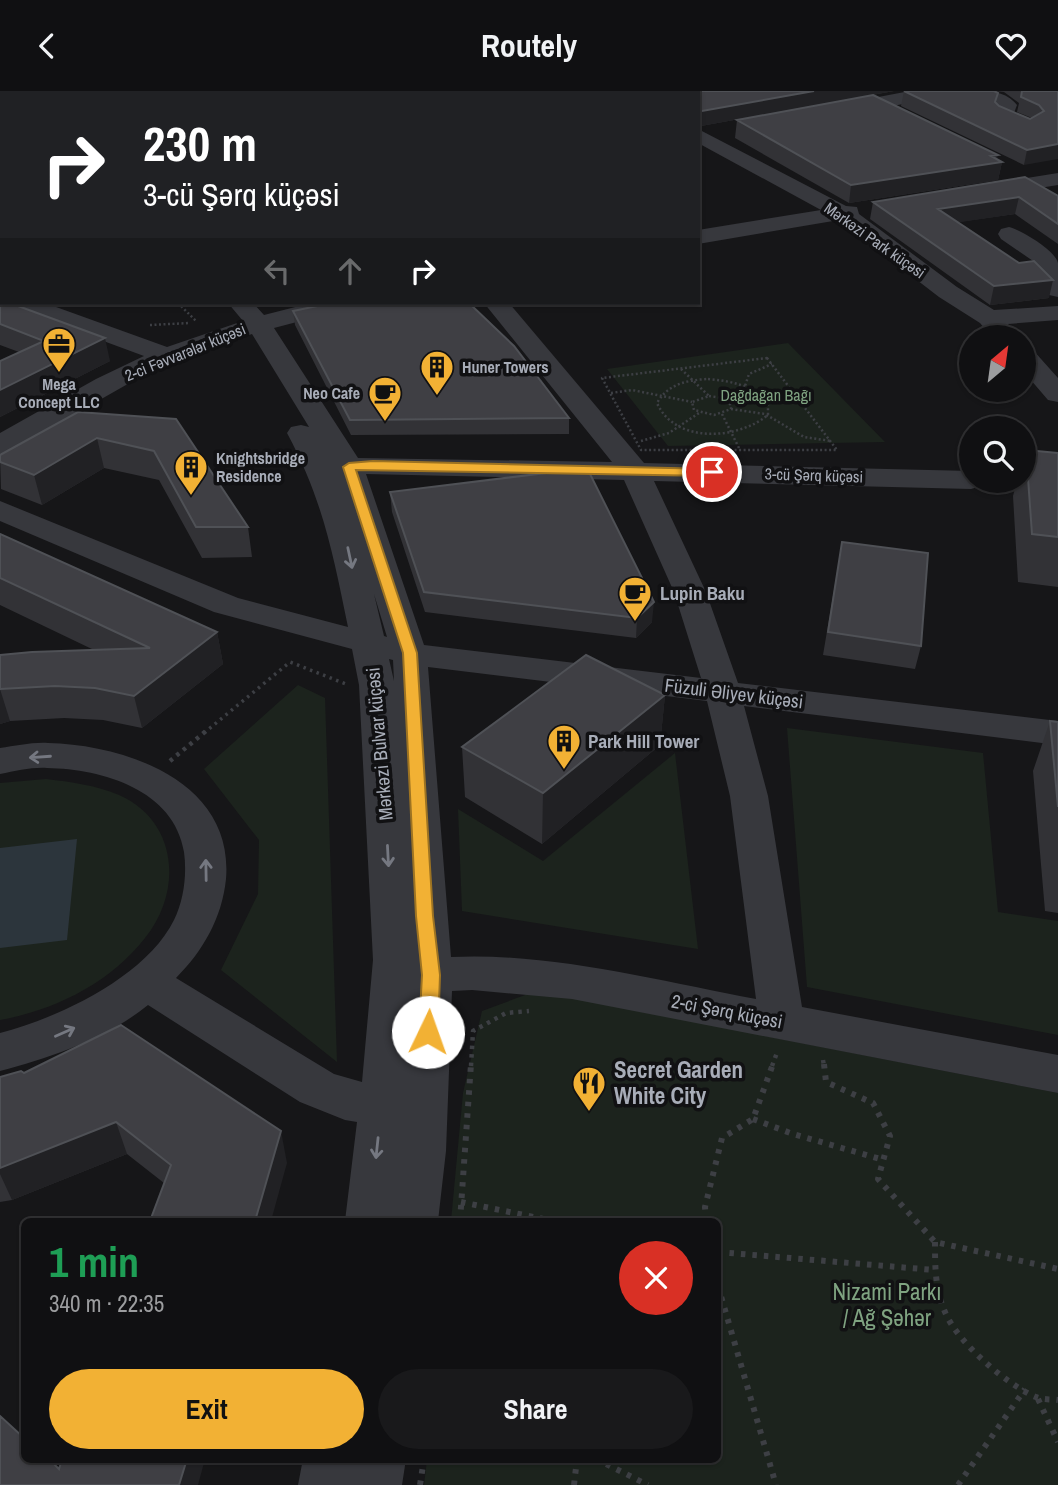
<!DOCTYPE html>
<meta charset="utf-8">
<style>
body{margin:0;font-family:"Archivo Narrow",sans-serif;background:#19191b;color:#f1f3f6;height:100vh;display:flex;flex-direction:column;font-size:26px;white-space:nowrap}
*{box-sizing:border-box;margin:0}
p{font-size:23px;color:#9c9d9f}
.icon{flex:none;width:38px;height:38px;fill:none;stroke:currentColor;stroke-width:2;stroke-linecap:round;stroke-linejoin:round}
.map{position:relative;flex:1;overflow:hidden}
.drawer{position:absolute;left:21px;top:1127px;width:700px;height:245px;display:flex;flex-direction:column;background:#101012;border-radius:10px;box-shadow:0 2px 5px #0004,0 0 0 2px #303032}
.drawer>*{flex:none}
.top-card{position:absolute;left:0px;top:0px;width:700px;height:214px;box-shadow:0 2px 5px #0004,0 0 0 2px #303032;background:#202124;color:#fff;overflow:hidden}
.needle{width:46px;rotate:29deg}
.controls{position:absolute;left:959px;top:234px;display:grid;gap:14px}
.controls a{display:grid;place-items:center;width:77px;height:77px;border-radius:50%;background:#101012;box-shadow:0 2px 5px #0004,0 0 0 2px #303032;font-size:35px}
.pin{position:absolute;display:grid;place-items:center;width:60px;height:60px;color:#fff;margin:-30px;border:4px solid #fff;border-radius:50%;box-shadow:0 2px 7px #0007}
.me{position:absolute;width:77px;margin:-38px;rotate:3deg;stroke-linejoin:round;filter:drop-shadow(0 0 5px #0008)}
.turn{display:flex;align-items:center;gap:24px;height:147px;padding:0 28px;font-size:32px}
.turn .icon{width:91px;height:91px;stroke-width:2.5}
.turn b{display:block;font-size:49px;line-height:60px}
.lanes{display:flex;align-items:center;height:66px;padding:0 28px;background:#0003;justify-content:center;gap:35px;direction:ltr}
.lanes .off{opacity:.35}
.round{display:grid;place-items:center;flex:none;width:74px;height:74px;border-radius:37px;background:#19191b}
.overview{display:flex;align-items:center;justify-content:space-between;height:119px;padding:0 28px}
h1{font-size:42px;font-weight:700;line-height:52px;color:#1e9e55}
.cta{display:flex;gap:14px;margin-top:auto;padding:14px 28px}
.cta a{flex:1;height:80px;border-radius:42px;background:#f2b134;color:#111;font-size:28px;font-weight:700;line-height:80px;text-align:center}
.cta a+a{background:#19191b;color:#f1f3f6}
header{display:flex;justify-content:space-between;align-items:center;height:91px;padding:0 28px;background:#101012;font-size:32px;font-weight:700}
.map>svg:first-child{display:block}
</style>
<header><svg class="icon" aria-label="back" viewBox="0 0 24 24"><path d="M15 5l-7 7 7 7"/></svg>Routely<svg class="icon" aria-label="heart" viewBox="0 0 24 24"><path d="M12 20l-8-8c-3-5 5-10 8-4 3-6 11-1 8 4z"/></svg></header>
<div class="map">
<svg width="1058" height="1394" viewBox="0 0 1058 1394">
<rect width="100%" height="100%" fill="#161618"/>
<path fill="#1c231d" d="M 788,252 L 885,351 L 668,355 L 607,278 Z
M 298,594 L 325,607 L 337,971 L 221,879 L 258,803 L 259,749 L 204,678 Z
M 787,637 L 983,662 L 998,821 L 1058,830 L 1058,944 L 807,896 Z
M 675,662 L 698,858 L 462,820 L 458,718 L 543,770 Z
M 46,688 C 71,691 95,694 119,704 C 178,730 183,800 145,847 C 110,892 55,919 0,929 L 0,692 Z
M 536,900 L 1058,1002 L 1058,1394 L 424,1394 L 427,1369 L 718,1368 L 718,1130 L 451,1130 L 463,1002 L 482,920 Z"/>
<path fill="#2c353c" d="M 77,748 L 67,849 L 0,857 L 0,757 Z"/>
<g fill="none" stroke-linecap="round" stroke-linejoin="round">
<path stroke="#3d3f44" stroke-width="2.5" stroke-dasharray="2 2.5" stroke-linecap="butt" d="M 178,212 L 197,231
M 150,234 L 190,232
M 767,267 L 837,359 L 641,359 L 602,287 Z
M 681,278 L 709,305
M 708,288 C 731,290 751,294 768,311 L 768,324 C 737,349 675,353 657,312 C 668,293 687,289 708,288 Z
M 611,302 L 632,299 L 692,311
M 709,305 L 723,307 L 731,314 L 731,318 L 714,324 L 694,319 L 692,311 Z
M 729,310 L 745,295 L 749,283 L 772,273
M 731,318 L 765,323 L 804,346 L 831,350
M 722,323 L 740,359
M 641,350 L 669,342 L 699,322"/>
<path stroke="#3d3f44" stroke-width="3.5" stroke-dasharray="2.5 4.5" stroke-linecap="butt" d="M 204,642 L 290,571 L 346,593"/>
<path stroke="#3d3f44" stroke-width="4.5" stroke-dasharray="3.5 5" stroke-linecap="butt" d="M 170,670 L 206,640
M 823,969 L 824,975
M 471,975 L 473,940 L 506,922 L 529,920
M 772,975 L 778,959"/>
<path stroke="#3d3f44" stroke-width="6" stroke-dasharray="4.5 7" stroke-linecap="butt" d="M 824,973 L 826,991 L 873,1012 L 890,1045 L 878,1088 L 935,1151 L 1058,1178
M 753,1028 L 793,1043 L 884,1069
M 461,1111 L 553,1130
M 460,1130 L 471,973
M 706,1130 L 705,1116 L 722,1047 L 753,1028 L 773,973
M 935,1151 C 935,1175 935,1199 945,1221 C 957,1251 1007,1294 1036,1306 C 1043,1309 1051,1308 1058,1309
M 718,1161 L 934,1179
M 718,1195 L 776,1394
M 1038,1308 L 1058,1351
M 596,1368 L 648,1394
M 420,1394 L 424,1368
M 574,1394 L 577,1368
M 958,1394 L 1025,1298"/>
<path fill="#37383d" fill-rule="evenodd" d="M 199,0 L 222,0 L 198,2 Z
M 588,0 L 610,0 L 611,2 L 589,2 Z
M 910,0 L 948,0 L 939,6 L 836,26 L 826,20 L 836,14 Z
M 973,0 C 990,0 1006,0 1017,14 L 1014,22 L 1035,31 L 1038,35 L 1028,41 L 997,28 L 994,24 L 998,16 Z
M 698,38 L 846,115 L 857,116 L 859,123 L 957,196 L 994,219 L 1058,215 L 1058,229 L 1008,233 L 1020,247 L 993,247 L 980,232 L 939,206 L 839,129 L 698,153 L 698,139 L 821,119 L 698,52 Z
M 0,42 L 2,42 L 2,54 L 0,54 Z
M 1058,82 L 1058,94 L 984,106 L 976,105 L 973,100 L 976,95 L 984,94 Z
M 0,98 L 2,98 L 0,111 Z
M 1009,136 C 1021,139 1056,160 1058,172 C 1058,183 1058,195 1058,206 L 1049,204 L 1031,186 L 1039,178 L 1036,172 L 1001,148 L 998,143 L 1001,138 Z
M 2,148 L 2,162 L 0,163 L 0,149 Z
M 0,179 L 2,179 L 0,194 Z
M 11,212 L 45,212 L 167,256 L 243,230 L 228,212 L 253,212 L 264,224 L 311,212 L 353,212 L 350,217 L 274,237 L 358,367 L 612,371 L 484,212 L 509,212 L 644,372 L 971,380 L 971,390 L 985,390 L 981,395 L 971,398 L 654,390 L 706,501 L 738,592 L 1058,630 L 1058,654 L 744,615 L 768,705 L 802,916 L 1058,964 L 1058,1002 L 572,908 L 472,899 L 452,900 L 446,1060 L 438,1130 L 345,1130 L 357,1031 L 345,1029 L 300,1011 L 148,914 C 106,948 52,966 0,980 L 0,942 C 58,927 146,886 174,829 C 184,809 187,783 184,761 C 174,699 103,678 47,677 C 32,676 16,680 0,683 L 0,657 C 16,655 32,651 48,652 C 127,654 234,691 226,788 C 222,827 203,860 176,887 L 334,983 L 362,991 L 373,869 L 359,594 L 352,558 L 214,521 L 0,430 L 0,410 L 238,507 L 348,536 C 333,463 323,409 287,342 L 291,336 L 301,334 L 309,336 L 252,243 L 200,261 L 133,290 L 10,360 L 0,363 L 0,342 L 96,288 L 144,265 L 14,217 ZM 366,383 L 624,389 L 674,501 L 701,587 L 424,554 ZM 374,503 L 387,546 L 384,545 ZM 389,568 L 393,569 L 394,590 ZM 428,576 L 707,610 L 730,705 L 756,908 C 660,890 549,861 451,866 Z
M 1024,257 L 1033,259 L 1058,287 L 1058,311 L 1048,309 L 1024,281 Z
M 303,1368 L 406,1368 L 402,1394 L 298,1394 Z"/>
</g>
<path fill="#323236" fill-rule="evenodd" d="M 0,0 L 177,0 L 2,2 L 2,19 L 0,19 Z
M 624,0 L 894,0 L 701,35 L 698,34 L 698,2 L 628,2 Z
M 904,0 L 1058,0 L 1024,74 L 901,15 ZM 995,0 L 1004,1 L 1019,12 L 1017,21 L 1032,27 L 1030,28 L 999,15 L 996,11 L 998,2 Z
M 737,29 L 997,68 L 1002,71 L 998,89 L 849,112 L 735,47 Z
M 1058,105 L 1058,153 L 1015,123 L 958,131 L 1049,207 L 990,214 L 870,128 L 873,111 Z
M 0,208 L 110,270 L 0,326 L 0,270 L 19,261 L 0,254 Z
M 293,220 L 569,327 L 569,343 L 351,344 L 295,234 Z
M 176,328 L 248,436 L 252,466 L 202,467 L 159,389 L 104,377 L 42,414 L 1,398 L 0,364 Z
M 1026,359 L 1058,362 L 1058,496 L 1018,491 L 1013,405 L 1017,390 L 1024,390 L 1024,366 Z
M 390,401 L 652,531 L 636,547 L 425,521 L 392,421 Z
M 0,443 L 217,541 L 223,573 L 142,637 L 103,629 L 64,627 L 10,630 L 0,633 L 0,564 L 94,559 L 0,514 Z
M 842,451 L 921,555 L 915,578 L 823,564 Z
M 665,604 L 660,654 L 542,753 L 465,706 L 462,656 Z
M 1050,630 L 1058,631 L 1058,822 L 1045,820 L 1033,680 Z
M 24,982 L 287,1072 L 164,1092 L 127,1063 L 12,1109 L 0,1111 L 0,986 Z"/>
<path fill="#212124" d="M 814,0 L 894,0 L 701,35 L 702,20 Z
M 1058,53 L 1058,68 L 1024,74 L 1027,59 Z
M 998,64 L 996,72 L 1002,71 L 998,89 L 849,112 L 851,94 Z
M 1019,106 L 1015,123 L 934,135 L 938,118 Z
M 1053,189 L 1049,207 L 990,214 L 994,195 Z
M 105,247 L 110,270 L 0,326 L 0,299 Z
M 97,347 L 104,377 L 42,414 L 34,384 Z
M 654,511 L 652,531 L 636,547 L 637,527 Z
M 217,541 L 223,573 L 142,637 L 134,605 Z
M 0,598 L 10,630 L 0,633 Z
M 665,604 L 660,654 L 542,753 L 543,702 Z
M 116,1031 L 127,1063 L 12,1109 L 0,1083 L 0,1077 Z
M 281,1040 L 287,1072 L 271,1130 L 255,1130 Z
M 187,1368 L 205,1368 L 198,1394 L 179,1394 Z"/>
<path fill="#3f3f44" stroke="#4f5156" stroke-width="2" d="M 0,0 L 176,0 L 178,2 L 2,2 L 2,9 L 0,8 Z
M 657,0 L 814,0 L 702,20 L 698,18 L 698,2 L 661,2 Z
M 904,0 L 994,0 L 998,2 L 995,11 L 999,15 L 1030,28 L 1044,20 L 1039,14 L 1021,6 L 1022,0 L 1058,0 L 1058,53 L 1027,59 Z
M 873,4 L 998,64 L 991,65 L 1002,71 L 851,94 L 737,29 Z
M 1025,86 L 1058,105 L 1058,133 L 1019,106 L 938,118 L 1019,172 L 1034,170 L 1053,189 L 994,195 L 873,111 Z
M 0,208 L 2,209 L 2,212 L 10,212 L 105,247 L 0,299 L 0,270 L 44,250 L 0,233 Z
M 332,212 L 469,212 L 514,255 L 569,327 L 350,329 L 293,220 Z
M 78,321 L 176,328 L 248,436 L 196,436 L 154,360 L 97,347 L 34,384 L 0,371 L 0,364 Z
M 1026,359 L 1058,362 L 1058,446 L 1032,443 Z
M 587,377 L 654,511 L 637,527 L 424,501 L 390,401 Z
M 0,443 L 217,541 L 134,605 L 95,597 L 55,595 L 0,598 L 0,564 L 32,561 L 150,557 L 0,487 Z
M 842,451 L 928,462 L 921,555 L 828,541 Z
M 586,564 L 665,604 L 543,702 L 462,656 Z
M 1050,630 L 1058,631 L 1058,716 Z
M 121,934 L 281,1040 L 255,1130 L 150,1130 L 171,1074 L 116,1031 L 0,1077 L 0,986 L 21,980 L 24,982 Z
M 0,1325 L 24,1347 L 24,1368 L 49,1368 L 59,1378 L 62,1368 L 187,1368 L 179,1394 L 0,1394 Z"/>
<defs><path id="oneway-shaft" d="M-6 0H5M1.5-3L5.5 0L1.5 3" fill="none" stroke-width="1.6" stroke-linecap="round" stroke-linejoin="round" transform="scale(1.75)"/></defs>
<g stroke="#757881">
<use href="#oneway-shaft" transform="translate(350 467) rotate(78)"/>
<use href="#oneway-shaft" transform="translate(40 666) rotate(176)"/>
<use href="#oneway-shaft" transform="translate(388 765) rotate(87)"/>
<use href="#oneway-shaft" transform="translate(206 779) rotate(-91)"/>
<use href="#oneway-shaft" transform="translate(65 941) rotate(-24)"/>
<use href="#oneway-shaft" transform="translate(377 1057) rotate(96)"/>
</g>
<path fill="#f2b134" stroke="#9d7322" stroke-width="2" d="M 373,370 L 712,378 L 718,381 L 712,385 L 356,379 L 417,562 L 433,825 L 440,884 L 438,941 L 435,947 L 428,949 L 422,947 L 419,941 L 422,884 L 416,825 L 403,562 L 343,376 L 349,372 Z"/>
<defs>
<symbol id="office-pin" viewBox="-11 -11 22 30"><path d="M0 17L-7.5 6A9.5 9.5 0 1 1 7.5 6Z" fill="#f2b134" stroke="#111113"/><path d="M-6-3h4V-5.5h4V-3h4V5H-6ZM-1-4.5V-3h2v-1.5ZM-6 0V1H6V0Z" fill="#111"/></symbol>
<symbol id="building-pin" viewBox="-11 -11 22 30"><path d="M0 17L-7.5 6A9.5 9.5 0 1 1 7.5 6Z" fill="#f2b134" stroke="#111113"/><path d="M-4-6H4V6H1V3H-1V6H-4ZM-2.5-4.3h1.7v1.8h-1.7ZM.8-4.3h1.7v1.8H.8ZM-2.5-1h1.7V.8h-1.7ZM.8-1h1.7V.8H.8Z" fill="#111"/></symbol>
<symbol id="cafe-pin" viewBox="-11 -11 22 30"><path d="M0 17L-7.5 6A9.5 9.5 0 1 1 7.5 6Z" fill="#f2b134" stroke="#111113"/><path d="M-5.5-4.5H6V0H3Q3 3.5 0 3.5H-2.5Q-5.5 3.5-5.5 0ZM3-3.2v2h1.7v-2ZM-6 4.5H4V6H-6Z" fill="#111"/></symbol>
<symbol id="restaurant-pin" viewBox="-11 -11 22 30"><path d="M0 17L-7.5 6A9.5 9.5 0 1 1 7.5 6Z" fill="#f2b134" stroke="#111113"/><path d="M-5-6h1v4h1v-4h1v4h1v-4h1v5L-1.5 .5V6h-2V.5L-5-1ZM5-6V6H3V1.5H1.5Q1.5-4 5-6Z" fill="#111"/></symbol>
</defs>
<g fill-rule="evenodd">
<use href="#office-pin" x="40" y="234" width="38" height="52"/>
<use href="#building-pin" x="418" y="257" width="38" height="52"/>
<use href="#cafe-pin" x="366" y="283" width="38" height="52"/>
<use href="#building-pin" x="172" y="357" width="38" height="52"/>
<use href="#cafe-pin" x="616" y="483" width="38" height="52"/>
<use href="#building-pin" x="545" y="631" width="38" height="52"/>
<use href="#restaurant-pin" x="570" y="973" width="38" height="52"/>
</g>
<g text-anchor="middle" stroke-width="7" stroke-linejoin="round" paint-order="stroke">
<g font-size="16" fill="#a8adb8" stroke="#111113">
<text transform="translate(875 149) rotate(35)" y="6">Mərkəzi Park küçəsi</text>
<text transform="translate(185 261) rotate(-22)" y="6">2-ci Fəvvarələr küçəsi</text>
<text transform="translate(814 384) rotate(2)" y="6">3-cü Şərq küçəsi</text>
</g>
<g font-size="16" font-weight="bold" fill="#a8adb8" stroke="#111113" text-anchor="start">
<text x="462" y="282">Huner Towers</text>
<text x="59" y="299" text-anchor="middle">Mega<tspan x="59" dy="18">Concept LLC</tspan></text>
<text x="360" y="308" text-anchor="end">Neo Cafe</text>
<text x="216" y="373">Knightsbridge<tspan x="216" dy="18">Residence</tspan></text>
</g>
<g font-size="16" fill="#7fa381" stroke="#111113">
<text x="766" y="310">Dağdağan Bağı</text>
</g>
<g font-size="19" font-weight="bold" fill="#a8adb8" stroke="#111113" text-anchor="start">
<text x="660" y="509">Lupin Baku</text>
<text x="588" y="657">Park Hill Tower</text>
</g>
<g font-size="19" fill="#a8adb8" stroke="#111113">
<text transform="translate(734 602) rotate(7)" y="7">Füzuli Əliyev küçəsi</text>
<text transform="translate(379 653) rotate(-95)" y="7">Mərkəzi Bulvar küçəsi</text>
<text transform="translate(727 920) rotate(11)" y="7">2-ci Şərq küçəsi</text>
</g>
<g font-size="23" font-weight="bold" fill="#a8adb8" stroke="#111113" text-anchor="start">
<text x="614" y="987">Secret Garden<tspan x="614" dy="26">White City</tspan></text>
</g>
<g font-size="23" fill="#7fa381" stroke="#111113">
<text x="887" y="1209">Nizami Parkı<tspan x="887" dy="26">/ Ağ Şəhər</tspan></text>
</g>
</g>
</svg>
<div class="controls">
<a><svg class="needle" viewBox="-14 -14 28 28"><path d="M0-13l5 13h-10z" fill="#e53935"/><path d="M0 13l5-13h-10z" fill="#9c9d9f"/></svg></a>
<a><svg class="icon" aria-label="search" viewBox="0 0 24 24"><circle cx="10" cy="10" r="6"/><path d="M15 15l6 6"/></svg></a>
</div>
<div class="pin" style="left:712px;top:381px;background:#d93025"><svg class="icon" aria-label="arrive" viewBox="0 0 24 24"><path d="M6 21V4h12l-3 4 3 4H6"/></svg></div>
<svg class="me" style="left:428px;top:941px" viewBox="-20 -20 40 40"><circle r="19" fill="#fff"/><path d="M0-13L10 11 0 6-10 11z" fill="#f2b134"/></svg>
<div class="top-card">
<div class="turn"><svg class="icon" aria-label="right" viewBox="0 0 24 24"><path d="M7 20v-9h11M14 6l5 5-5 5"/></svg><div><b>230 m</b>3-cü Şərq küçəsi</div></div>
<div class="lanes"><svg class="icon off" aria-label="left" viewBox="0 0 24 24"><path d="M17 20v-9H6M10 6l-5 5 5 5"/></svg><svg class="icon off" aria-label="ahead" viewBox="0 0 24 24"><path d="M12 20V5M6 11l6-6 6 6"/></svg><svg class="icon" aria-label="right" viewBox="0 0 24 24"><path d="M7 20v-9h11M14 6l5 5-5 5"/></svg></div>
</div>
<section class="drawer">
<div class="overview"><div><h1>1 min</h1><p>340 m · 22:35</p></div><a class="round" style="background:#d93025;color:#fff"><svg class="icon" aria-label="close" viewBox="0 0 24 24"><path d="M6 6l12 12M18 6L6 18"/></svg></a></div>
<div class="cta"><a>Exit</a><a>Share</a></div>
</section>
</div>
